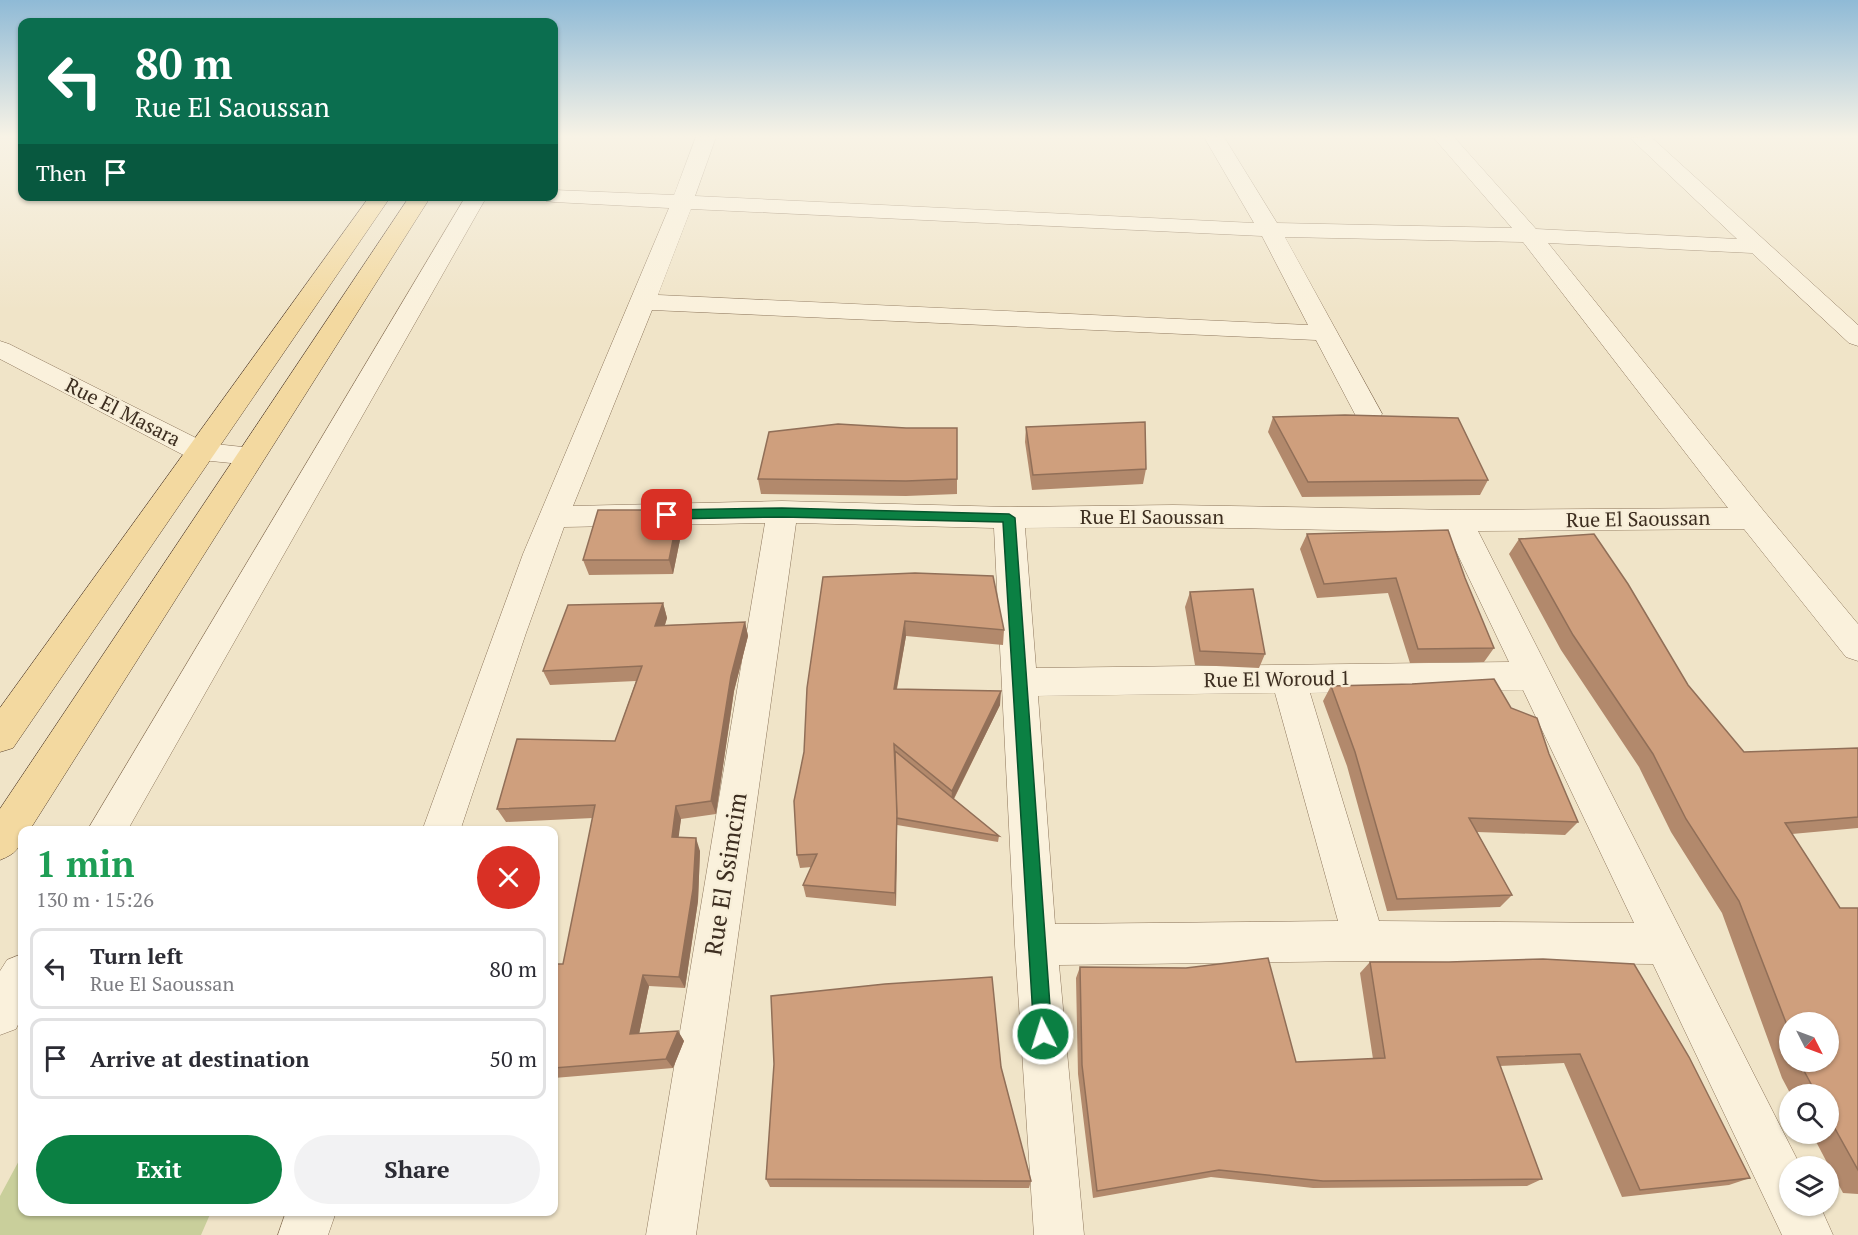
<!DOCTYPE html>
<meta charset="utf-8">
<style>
body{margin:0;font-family:"PT Serif",serif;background:#f2f2f3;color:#2b2b33;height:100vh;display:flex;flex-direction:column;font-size:22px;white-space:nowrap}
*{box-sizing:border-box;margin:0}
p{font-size:20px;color:#7c7c81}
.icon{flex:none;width:33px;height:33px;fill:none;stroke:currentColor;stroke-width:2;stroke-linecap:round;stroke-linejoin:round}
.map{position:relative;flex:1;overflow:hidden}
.sheet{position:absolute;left:18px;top:826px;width:540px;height:390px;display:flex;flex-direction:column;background:#fff;border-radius:12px;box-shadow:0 2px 4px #0004}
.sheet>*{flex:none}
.top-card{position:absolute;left:18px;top:18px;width:540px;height:183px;border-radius:12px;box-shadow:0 2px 4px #0004;background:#0b6e4f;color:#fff;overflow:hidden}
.needle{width:39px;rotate:132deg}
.fabs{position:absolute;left:1779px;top:1012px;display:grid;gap:12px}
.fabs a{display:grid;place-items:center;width:60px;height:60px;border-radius:50%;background:#fff;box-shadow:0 2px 4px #0004;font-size:30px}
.pin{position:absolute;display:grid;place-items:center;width:51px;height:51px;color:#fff;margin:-26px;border-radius:12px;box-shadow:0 3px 9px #0006}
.me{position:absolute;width:66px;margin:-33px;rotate:355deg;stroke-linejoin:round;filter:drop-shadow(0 0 4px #0008)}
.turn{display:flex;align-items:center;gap:21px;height:126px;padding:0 18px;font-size:27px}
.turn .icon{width:78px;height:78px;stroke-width:2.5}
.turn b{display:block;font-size:42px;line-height:51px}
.then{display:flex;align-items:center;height:57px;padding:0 18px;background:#0003;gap:12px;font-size:22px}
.round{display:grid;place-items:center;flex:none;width:63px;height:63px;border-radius:32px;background:#f2f2f3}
.headline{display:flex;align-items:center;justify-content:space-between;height:102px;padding:0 18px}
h1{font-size:36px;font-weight:600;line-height:45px;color:#1e9e55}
.button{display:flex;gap:12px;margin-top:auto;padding:12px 18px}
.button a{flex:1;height:69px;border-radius:36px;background:#0b8043;color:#fff;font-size:24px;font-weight:600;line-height:69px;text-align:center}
.button a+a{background:#f2f2f3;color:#2b2b33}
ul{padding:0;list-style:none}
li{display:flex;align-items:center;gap:18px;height:81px;margin:0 12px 9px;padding:0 6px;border:3px solid #e1e1e2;border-radius:12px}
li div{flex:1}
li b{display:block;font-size:22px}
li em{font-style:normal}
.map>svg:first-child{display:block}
</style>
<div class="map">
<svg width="1858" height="1235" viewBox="0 0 1858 1235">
<rect width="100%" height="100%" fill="#f0e4c8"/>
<path fill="#c9cf9b" d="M 22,1155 L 22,1212 L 211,1212 L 201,1235 L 0,1235 L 0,1196 Z"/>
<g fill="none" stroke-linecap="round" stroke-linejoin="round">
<defs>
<path id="street" d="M 696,137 L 716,137 L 695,196 L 1254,223 L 1204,137 L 1224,137 L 1277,223 L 1512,228 L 1433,137 L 1454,137 L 1536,229 L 1737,239 L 1630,138 L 1651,137 L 1858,325 L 1858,346 L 1849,343 L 1752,253 L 1548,243 L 1763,510 L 1858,624 L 1858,661 L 1846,657 L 1744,529 L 1478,531 L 1801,1167 L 1790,1167 L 1790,1206 L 1820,1206 L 1833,1235 L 1782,1235 L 1653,964 L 1364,961 L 1059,965 L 1084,1235 L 1034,1235 L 1015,945 L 994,528 L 796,523 L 696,1235 L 646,1235 L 765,523 L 564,527 L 526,633 L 460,831 L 422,831 L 523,554 L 669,208 L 554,202 L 546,201 L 544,196 L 554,196 L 554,190 L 674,195 ZM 691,209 L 1262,236 L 1308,325 L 658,295 ZM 1285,237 L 1523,242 L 1728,508 L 1457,510 L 1173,505 L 1009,507 L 782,501 L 573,506 L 652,310 L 1316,340 L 1358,420 L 1368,423 L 1378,420 L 1382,414 ZM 1173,527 L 1447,532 L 1509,662 L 1036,668 L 1025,528 ZM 1523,690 L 1634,923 L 1379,921 L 1310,693 ZM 1275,693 L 1338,921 L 1055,924 L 1038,696 Z
M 466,196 L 487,196 L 127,831 L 87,831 Z
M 0,341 L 9,344 L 206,443 L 261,449 L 265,456 L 261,463 L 251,465 L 191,459 L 0,359 Z
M 22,954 L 22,1016 L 16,1029 L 0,1035 L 0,971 L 7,960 Z
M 286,1212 L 336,1212 L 328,1235 L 278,1235 Z"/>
<path id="primary" d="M 370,196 L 391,196 L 13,748 L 0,752 L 0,708 Z
M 410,196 L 431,196 L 29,831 L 22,831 C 22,848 15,854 0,860 L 0,809 Z"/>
</defs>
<use href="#street" stroke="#8d765c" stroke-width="1"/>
<use href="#primary" stroke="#5b4430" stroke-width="1"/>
<use href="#street" fill="#faf1dc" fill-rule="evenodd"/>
<use href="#primary" fill="#f3d9a0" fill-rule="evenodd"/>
</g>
<path fill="#b2896c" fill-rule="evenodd" d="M 1273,417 L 1488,480 L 1480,495 L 1302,497 L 1268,432 Z
M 1026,427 L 1146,469 L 1143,484 L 1032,490 L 1025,442 Z
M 758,479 L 957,479 L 957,494 L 906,496 L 761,494 Z
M 679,510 L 683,525 L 673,574 L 589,575 L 583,560 Z
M 1307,534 L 1465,578 L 1494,648 L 1484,662 L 1410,663 L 1388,593 L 1317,598 L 1300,549 Z
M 1519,539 L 1688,685 L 1744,752 L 1858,748 L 1858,828 L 1792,834 L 1840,908 L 1858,908 L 1858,1194 L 1843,1193 L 1812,1134 L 1828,1134 L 1828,1095 L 1791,1095 L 1782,1078 L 1722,913 L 1671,832 L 1639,767 L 1561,650 L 1509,554 ZM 1790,1023 L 1828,1062 L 1790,1062 Z
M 915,573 L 1004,630 L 1003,645 L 906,636 L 897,689 L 1000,705 L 954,799 L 999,836 L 998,842 L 897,825 L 896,906 L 806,897 L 803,885 L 812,867 L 800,868 L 797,855 Z
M 1190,592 L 1265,654 L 1259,668 L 1195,665 L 1185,607 Z
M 663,603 L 667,618 L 665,625 L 745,622 L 748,636 L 734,691 L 716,814 L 681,819 L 678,837 L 700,851 L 698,901 L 685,988 L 649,986 L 639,1034 L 678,1031 L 684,1041 L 673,1068 L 554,1078 L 554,964 L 563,964 L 593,818 L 506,822 L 497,809 L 615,741 L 636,681 L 550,685 L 543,671 Z
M 1331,686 L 1511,708 L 1549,754 L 1578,822 L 1565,835 L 1477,832 L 1512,895 L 1500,907 L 1387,911 L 1347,766 L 1323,701 Z
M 1543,959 L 1750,1178 L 1729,1185 L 1622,1197 L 1564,1063 L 1500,1066 L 1542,1179 L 1527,1186 L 1313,1188 L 1211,1177 L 1093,1198 L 1078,1074 L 1076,978 L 1080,967 L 1296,1062 L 1373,1059 L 1360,973 L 1370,962 L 1449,962 Z
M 1001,1067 L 1031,1181 L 1029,1188 L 770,1187 L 766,1179 Z"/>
<path fill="#916f58" d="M 679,510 L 683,525 L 673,574 L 669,560 Z
M 663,603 L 667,618 L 660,640 L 655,626 Z
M 905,621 L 906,636 L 894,703 L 894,689 Z
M 745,622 L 748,636 L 734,691 L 716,814 L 711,801 L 731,676 Z
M 1001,691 L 1000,705 L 951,804 L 952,791 Z
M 894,744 L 897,825 L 896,906 L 895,893 Z
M 676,806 L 681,819 L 677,850 L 672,837 Z
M 696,838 L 700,851 L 698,901 L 685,988 L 679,977 Z
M 643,975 L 649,986 L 637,1044 L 630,1034 Z
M 678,1031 L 684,1041 L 673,1068 L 666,1059 Z"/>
<path fill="#cf9f7d" stroke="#916f58" stroke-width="1.5" d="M 1345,415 L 1458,418 L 1488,480 L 1308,482 L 1273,417 Z
M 1145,422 L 1146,469 L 1033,475 L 1026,427 Z
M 838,424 L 906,428 L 957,428 L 957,479 L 906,481 L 758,479 L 769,432 Z
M 598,510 L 679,510 L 669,560 L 583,560 Z
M 1448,530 L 1465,578 L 1494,648 L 1418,649 L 1396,578 L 1324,584 L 1307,534 Z
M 1594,534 L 1628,584 L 1688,685 L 1744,752 L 1858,748 L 1858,817 L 1785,823 L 1840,908 L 1858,908 L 1858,1170 L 1828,1116 L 1828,1095 L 1817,1095 L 1803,1069 L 1800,1062 L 1828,1062 L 1828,1023 L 1790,1023 L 1790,1033 L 1739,901 L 1686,819 L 1653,754 L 1573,635 L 1519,539 Z
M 915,573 L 993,576 L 1004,630 L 905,621 L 894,689 L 1001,691 L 952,791 L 894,744 L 897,812 L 895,893 L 803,885 L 817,854 L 797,855 L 794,801 L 804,752 L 807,688 L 823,577 Z
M 1253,589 L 1265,654 L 1200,651 L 1190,592 Z
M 663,603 L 655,626 L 745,622 L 731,676 L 711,801 L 676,806 L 672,837 L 696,838 L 693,889 L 679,977 L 643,975 L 630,1034 L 678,1031 L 666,1059 L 554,1068 L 554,964 L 563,964 L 595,805 L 497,809 L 517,739 L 615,741 L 642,666 L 543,671 L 568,605 Z
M 1494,679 L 1511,708 L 1537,718 L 1549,754 L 1578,822 L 1469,818 L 1512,895 L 1397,899 L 1355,752 L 1331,686 L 1412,684 Z
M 895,751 L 999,836 L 897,818 Z
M 1268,958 L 1296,1062 L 1385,1058 L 1370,962 L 1449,962 L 1543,959 L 1634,964 L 1689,1057 L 1750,1178 L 1640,1190 L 1580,1054 L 1497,1057 L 1542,1179 L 1323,1181 L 1219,1170 L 1097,1191 L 1082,1065 L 1080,967 L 1186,968 Z
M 992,977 L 1001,1067 L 1031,1181 L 766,1179 L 774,1064 L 771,996 L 885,984 Z"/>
<linearGradient id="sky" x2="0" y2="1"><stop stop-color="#8fbad6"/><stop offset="0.44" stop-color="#f8f3e6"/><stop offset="1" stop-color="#f8f3e6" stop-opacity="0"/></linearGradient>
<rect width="1858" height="310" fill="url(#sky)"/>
<path fill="#0b8043" stroke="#07532c" stroke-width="1.5" d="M 782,508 L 1009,514 L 1015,518 L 1052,1034 L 1049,1041 L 1043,1043 L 1036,1041 L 1034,1034 L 1003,522 L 782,517 L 667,519 L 661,515 L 667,510 Z"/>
<g text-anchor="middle" stroke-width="4.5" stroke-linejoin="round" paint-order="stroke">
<g font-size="20" fill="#3d2e20" stroke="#f7eed8">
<text transform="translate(123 412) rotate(27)" y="7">Rue El Masara</text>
<text x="1152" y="524">Rue El Saoussan</text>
<text transform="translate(1638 519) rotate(-1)" y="7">Rue El Saoussan</text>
<text transform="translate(1277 679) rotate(-1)" y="7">Rue El Woroud 1</text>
</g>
<g font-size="24" fill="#3d2e20" stroke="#f7eed8">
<text transform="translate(726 874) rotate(-81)" y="8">Rue El Ssimcim</text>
</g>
</g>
</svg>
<div class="fabs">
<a><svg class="needle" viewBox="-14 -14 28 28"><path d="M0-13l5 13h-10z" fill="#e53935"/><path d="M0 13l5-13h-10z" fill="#7c7c81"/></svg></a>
<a><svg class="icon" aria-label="search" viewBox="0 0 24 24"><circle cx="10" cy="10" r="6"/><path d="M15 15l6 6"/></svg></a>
<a><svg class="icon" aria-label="layers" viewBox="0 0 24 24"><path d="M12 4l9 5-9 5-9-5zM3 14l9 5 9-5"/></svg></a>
</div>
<div class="pin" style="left:667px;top:515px;background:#d93025"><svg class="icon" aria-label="arrive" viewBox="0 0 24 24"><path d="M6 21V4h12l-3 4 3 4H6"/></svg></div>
<svg class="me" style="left:1043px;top:1034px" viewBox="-20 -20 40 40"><circle r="17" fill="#0b8043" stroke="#fff" stroke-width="3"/><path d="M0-11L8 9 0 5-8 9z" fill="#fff"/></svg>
<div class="top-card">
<div class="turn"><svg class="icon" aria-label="left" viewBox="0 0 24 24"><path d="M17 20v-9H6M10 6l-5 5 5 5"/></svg><div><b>80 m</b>Rue El Saoussan</div></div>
<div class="then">Then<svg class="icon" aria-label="arrive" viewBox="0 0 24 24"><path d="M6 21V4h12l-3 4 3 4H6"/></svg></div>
</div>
<section class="sheet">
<div class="headline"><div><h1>1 min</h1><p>130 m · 15:26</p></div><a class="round" style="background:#d93025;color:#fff"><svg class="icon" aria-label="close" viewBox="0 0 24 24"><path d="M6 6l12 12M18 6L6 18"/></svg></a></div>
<ul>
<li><svg class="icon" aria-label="left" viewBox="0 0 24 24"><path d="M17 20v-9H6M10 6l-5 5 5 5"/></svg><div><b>Turn left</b><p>Rue El Saoussan</p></div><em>80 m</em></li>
<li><svg class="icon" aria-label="arrive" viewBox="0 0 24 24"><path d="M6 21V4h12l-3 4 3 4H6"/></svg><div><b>Arrive at destination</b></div><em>50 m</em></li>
</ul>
<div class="button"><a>Exit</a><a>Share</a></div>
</section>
</div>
